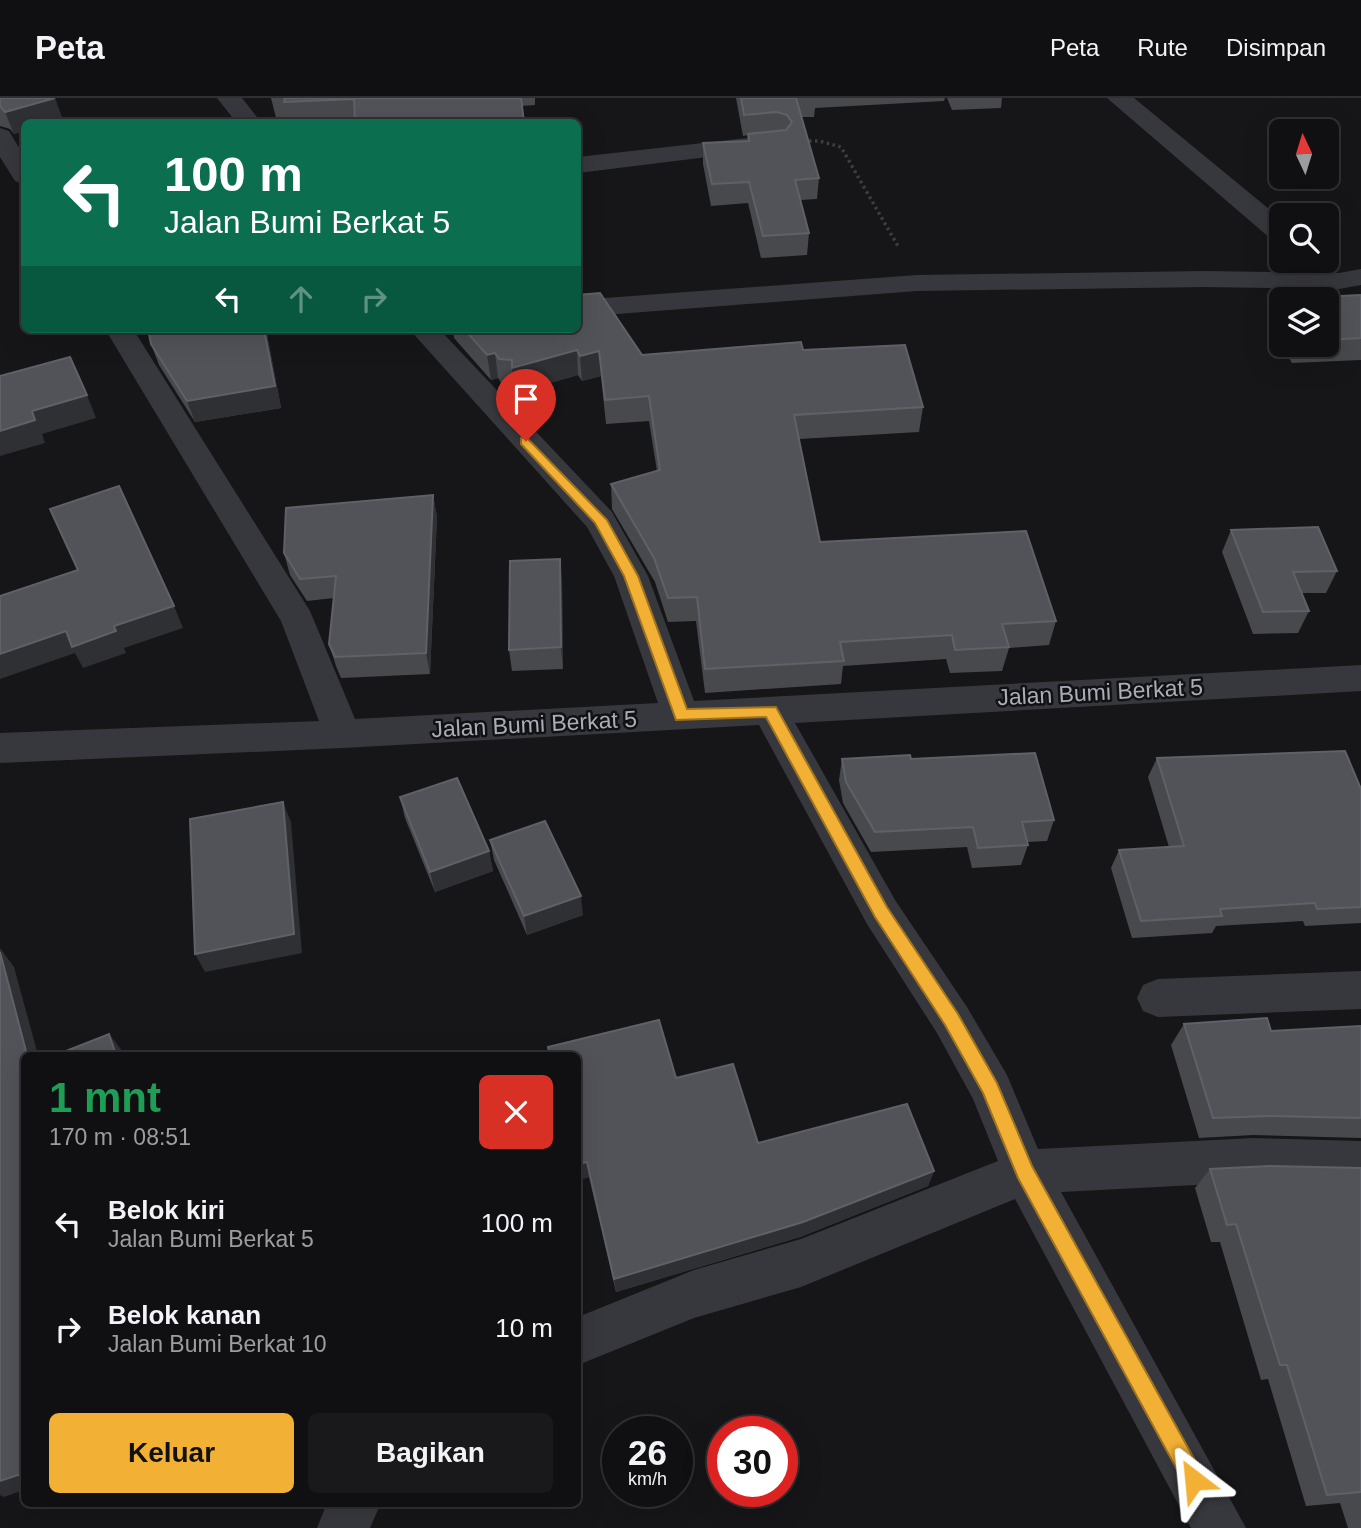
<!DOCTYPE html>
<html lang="id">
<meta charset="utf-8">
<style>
body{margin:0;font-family:Helvetica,sans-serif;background:#19191b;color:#f1f3f6;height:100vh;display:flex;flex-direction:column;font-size:26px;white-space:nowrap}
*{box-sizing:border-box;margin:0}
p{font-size:23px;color:#9c9d9f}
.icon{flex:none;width:38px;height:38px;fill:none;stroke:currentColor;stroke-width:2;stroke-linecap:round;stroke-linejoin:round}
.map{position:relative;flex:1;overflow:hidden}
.panel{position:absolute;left:21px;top:954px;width:560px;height:455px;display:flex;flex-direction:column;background:#101012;border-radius:10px;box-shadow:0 7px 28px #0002,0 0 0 2px #303032}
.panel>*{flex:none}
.top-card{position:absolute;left:21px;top:21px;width:560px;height:214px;border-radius:10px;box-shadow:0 7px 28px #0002,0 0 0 2px #303032;background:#0b6e4f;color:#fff;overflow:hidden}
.needle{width:46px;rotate:356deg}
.tools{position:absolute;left:1269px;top:21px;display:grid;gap:14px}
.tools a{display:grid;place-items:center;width:70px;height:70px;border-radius:10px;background:#101012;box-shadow:0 7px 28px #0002,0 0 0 2px #303032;font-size:35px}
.speed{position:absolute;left:602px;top:1318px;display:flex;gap:14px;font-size:35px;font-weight:700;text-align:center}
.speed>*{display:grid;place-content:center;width:91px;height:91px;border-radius:50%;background:#101012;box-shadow:0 7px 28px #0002,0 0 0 2px #303032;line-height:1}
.speed small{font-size:18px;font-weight:400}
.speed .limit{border:10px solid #d22;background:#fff;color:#111}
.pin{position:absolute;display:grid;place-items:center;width:60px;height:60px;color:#fff;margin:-72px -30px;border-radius:50% 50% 50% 0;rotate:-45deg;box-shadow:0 0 7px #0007}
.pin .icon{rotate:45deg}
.me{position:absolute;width:77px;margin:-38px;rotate:331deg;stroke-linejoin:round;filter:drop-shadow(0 0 5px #0008)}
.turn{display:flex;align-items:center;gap:24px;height:147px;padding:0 28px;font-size:32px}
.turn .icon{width:91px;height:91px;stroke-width:2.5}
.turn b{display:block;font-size:49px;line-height:60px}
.lanes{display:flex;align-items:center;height:66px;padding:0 28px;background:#0003;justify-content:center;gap:35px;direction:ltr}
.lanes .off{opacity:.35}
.round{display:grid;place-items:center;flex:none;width:74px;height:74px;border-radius:10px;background:#19191b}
.headline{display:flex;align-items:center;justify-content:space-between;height:119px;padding:0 28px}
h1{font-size:42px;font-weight:700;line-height:52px;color:#1e9e55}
.action{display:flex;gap:14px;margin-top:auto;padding:14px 28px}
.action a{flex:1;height:80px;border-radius:10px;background:#f2b134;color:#111;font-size:28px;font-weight:700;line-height:80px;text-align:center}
.action a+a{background:#19191b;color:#f1f3f6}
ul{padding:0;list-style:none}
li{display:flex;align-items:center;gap:21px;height:105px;padding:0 28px}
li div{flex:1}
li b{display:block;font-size:26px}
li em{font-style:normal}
header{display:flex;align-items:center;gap:42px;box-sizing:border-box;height:98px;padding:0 35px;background:#101012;border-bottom:2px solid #303032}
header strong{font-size:33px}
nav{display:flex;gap:38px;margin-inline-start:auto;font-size:24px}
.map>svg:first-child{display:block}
</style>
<header>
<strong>Peta</strong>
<nav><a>Peta</a><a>Rute</a><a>Disimpan</a></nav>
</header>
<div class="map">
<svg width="1361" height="1430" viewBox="0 0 1361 1430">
<rect width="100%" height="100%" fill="#161618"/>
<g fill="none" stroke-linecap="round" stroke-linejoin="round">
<path stroke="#3d3f44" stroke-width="3.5" stroke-dasharray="2.5 3.5" stroke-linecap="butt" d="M 803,43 L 819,43 L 841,49 L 899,150"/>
<path fill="#37383d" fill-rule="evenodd" d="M 217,0 L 242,0 L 261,24 L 236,24 Z
M 1107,0 L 1134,0 L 1281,121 L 1281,143 L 1271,141 Z
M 0,30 L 9,33 L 24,58 L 24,86 L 15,83 L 0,59 Z
M 756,39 L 765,42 L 769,47 L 765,52 L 578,75 L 578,59 Z
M 1361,171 L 1361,187 L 1339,191 L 1205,189 L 917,193 L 578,219 L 578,202 L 917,177 L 1205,173 L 1339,175 Z
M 105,231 L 133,231 L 310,513 L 355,621 L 658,605 L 614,478 L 587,429 L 409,231 L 439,231 L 612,414 L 648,478 L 694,603 L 1361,567 L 1361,593 L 795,625 L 895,802 L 967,909 L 1007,977 L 1038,1051 L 1253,1040 L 1361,1043 L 1361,1087 L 1253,1084 L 1061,1094 L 1246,1430 L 1191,1430 L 1015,1101 L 801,1189 L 694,1220 L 578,1267 L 578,1219 L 694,1172 L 801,1141 L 998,1063 L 973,1001 L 937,935 L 867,826 L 759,627 L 343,650 L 0,665 L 0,635 L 319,623 L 281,523 Z
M 1361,873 L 1361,911 L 1158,919 L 1143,913 L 1137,900 L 1143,887 L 1158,881 Z
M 327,1405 L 381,1405 L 370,1430 L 317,1430 Z"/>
</g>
<path fill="#47494d" d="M 0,0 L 63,22 L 54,24 L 24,24 L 24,33 L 14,36 L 10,31 L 0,28 Z
M 271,0 L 544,0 L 535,0 L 535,7 L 355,21 L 289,24 L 288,19 L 276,20 Z
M 736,0 L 945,0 L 944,3 L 815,10 L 814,19 L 801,19 L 819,80 L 817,101 L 800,102 L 809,135 L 807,157 L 761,160 L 748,105 L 711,108 L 703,66 L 703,45 L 748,43 L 748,37 L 743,38 Z
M 947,0 L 1002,0 L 1001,10 L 952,12 Z
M 1361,197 L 1361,262 L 1292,265 L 1282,247 L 1326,247 L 1326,201 Z
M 1278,201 L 1281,201 L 1281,246 L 1269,224 Z
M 148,231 L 266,231 L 281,310 L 195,324 L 159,267 L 151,246 Z
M 453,231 L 578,231 L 642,257 L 803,252 L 923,309 L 919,334 L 799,341 L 820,444 L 1056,523 L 1049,547 L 1009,550 L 1002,573 L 950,575 L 946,561 L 843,568 L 841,586 L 705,595 L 696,523 L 668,524 L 655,484 L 612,411 L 611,386 L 657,373 L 649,323 L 606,326 L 601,278 L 582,283 L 578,277 L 515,295 L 514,287 L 502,286 L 498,280 L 491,282 L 454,240 Z
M 433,397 L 437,419 L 430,576 L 341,580 L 336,568 L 329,546 L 334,500 L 307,503 L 290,477 L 284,455 Z
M 1231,432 L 1337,473 L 1326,495 L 1302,495 L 1309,513 L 1298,535 L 1253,536 L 1222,454 Z
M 562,483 L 563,571 L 512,573 L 509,552 Z
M 1157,660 L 1361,691 L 1361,825 L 1305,828 L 1303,823 L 1216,828 L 1212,835 L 1132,840 L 1111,770 L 1119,752 L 1169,749 L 1148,679 Z
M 842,661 L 1054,722 L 1047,743 L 1027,744 L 1028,747 L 1021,767 L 972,770 L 967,749 L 871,754 L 843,705 L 839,682 Z
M 400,699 L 489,753 L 493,773 L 435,794 L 405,720 Z
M 490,742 L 583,817 L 527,837 L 494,762 Z
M 1184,926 L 1271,933 L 1361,928 L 1361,1040 L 1253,1037 L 1199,1040 L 1171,947 Z
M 548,949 L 676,980 L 758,1045 L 934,1073 L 928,1088 L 800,1139 L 616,1194 L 589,1079 L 579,1082 L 578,1076 L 578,957 L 549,957 Z
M 1361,1070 L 1361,1430 L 1348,1430 L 1340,1405 L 1306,1408 L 1268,1281 L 1261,1282 L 1220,1144 L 1211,1144 L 1195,1090 L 1210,1071 Z"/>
<path fill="#2f3033" d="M 55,0 L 63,22 L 54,24 L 24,24 L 24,33 L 14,36 L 5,14 Z
M 264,231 L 266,231 L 281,310 L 195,324 L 187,303 Z
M 577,252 L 578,277 L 515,295 L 512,270 Z
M 599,253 L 601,278 L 582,283 L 580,258 Z
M 495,255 L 498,280 L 491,282 L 487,257 Z
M 87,297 L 96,320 L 42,336 L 45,345 L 0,358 L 0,333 L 32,313 Z
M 433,397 L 437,419 L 430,576 L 426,555 Z
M 560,461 L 562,483 L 563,571 L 561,549 Z
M 174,508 L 183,530 L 124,550 L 126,555 L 83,570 L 75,555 L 0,581 L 0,556 L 66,533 L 114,528 Z
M 283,704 L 291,724 L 302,855 L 205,874 L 195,856 Z
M 489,753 L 493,773 L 435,794 L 430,774 Z
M 581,798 L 583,817 L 527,837 L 524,818 Z
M 0,850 L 14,869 L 38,957 L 27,957 L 0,854 Z
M 109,936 L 124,955 L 124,957 L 116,957 Z
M 587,1064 L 589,1079 L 579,1082 L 578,1066 Z
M 934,1073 L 928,1088 L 800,1139 L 616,1194 L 614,1181 Z
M 24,1375 L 24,1392 L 4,1399 L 0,1397 L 0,1383 Z"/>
<path fill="#525359" stroke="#5f6168" stroke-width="2" d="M 0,0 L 55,0 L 5,14 L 0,8 Z
M 285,0 L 521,0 L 524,24 L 355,24 L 354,1 L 284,4 Z
M 741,0 L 796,0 L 819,80 L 795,82 L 809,135 L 763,138 L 749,84 L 712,86 L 703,45 L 749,43 L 748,36 L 786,32 L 792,24 L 787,17 L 777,14 L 744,17 Z
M 600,195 L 642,257 L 801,244 L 803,252 L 905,247 L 923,309 L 794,317 L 820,444 L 1026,433 L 1056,523 L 1002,526 L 1009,549 L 955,552 L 952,537 L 840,544 L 844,563 L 705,571 L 697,499 L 668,500 L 654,460 L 611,386 L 660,372 L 649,298 L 605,302 L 599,253 L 580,258 L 577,252 L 512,270 L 512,262 L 499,261 L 495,255 L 487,257 L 464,231 L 578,231 L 578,197 Z
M 1361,197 L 1361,240 L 1326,242 L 1326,201 L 1281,201 Z
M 148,231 L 264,231 L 275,288 L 187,303 L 151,246 Z
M 70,259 L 87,297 L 32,313 L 35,322 L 0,333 L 0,278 Z
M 119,388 L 174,508 L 114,528 L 116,533 L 72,549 L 66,533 L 0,556 L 0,498 L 78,472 L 50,411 Z
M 433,397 L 426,555 L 335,559 L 329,546 L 336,478 L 300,481 L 284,455 L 286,410 Z
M 1318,429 L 1337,473 L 1293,474 L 1309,513 L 1263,514 L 1231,432 Z
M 560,461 L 561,549 L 509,552 L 510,463 Z
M 1345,653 L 1361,691 L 1361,809 L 1317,811 L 1315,805 L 1220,811 L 1222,818 L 1141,823 L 1119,752 L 1184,748 L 1157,660 Z
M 1035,655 L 1054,722 L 1022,724 L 1028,747 L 978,750 L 973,729 L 875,734 L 846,684 L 842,661 L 910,657 L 911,661 Z
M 457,680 L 489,753 L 430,774 L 400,699 Z
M 283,704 L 294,836 L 195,856 L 190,721 Z
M 545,723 L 581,798 L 524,818 L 490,742 Z
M 0,854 L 27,957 L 24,957 L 24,1375 L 0,1383 Z
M 1267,920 L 1271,933 L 1361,928 L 1361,1020 L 1269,1018 L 1213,1020 L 1184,926 Z
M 659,922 L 676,980 L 733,966 L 758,1045 L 907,1006 L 934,1073 L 803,1124 L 614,1181 L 587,1064 L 578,1066 L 578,957 L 550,957 L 548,949 Z
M 109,936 L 116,957 L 56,957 Z
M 1270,1068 L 1361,1070 L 1361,1394 L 1327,1397 L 1287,1267 L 1280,1267 L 1236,1126 L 1227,1127 L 1210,1071 Z"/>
<path fill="#f2b134" stroke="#9d7322" stroke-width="2" d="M 526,339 L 607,422 L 638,478 L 687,611 L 776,609 L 887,809 L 958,916 L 997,985 L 1032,1068 L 1202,1375 L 1205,1382 L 1202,1390 L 1194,1393 L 1187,1390 L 1018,1080 L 983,995 L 945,927 L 875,819 L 766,619 L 676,622 L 624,478 L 595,425 L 521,346 L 521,340 Z"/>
<g text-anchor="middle" stroke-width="5" stroke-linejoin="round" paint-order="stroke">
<g font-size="23" fill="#a8adb8" stroke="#111113">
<text transform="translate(1100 594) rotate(-3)" y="8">Jalan Bumi Berkat 5</text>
<text transform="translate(534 626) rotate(-3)" y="8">Jalan Bumi Berkat 5</text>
</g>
</g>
</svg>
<div class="tools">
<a><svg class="needle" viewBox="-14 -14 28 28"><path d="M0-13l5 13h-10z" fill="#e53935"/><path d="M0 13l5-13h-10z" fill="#9c9d9f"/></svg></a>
<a><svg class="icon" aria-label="search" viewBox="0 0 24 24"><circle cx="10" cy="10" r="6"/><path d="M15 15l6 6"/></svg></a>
<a><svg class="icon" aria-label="layers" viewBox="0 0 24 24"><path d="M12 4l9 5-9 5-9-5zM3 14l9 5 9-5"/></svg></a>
</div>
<div class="speed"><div>26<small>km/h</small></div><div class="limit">30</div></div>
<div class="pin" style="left:526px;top:343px;background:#d93025"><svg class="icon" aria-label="arrive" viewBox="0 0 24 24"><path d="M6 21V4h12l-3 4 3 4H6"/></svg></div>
<svg class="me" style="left:1194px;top:1382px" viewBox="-20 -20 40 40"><path d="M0-17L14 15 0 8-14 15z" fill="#f2b134" stroke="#fff" stroke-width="4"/></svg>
<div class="top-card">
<div class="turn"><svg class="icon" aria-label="left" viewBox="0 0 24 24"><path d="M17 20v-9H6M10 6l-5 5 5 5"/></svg><div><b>100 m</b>Jalan Bumi Berkat 5</div></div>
<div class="lanes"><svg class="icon" aria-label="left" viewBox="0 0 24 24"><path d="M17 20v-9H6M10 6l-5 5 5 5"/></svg><svg class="icon off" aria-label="ahead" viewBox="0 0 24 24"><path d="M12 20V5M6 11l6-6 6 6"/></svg><svg class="icon off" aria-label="right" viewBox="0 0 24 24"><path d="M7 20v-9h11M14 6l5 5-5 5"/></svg></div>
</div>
<section class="panel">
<div class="headline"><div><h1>1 mnt</h1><p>170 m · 08:51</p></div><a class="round" style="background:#d93025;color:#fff"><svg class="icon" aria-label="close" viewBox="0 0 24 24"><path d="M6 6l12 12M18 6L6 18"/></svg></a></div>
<ul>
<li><svg class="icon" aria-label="left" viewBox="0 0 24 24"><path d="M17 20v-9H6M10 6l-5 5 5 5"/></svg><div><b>Belok kiri</b><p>Jalan Bumi Berkat 5</p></div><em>100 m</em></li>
<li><svg class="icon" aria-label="right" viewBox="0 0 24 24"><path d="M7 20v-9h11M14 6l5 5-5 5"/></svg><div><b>Belok kanan</b><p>Jalan Bumi Berkat 10</p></div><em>10 m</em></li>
</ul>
<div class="action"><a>Keluar</a><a>Bagikan</a></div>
</section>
</div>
